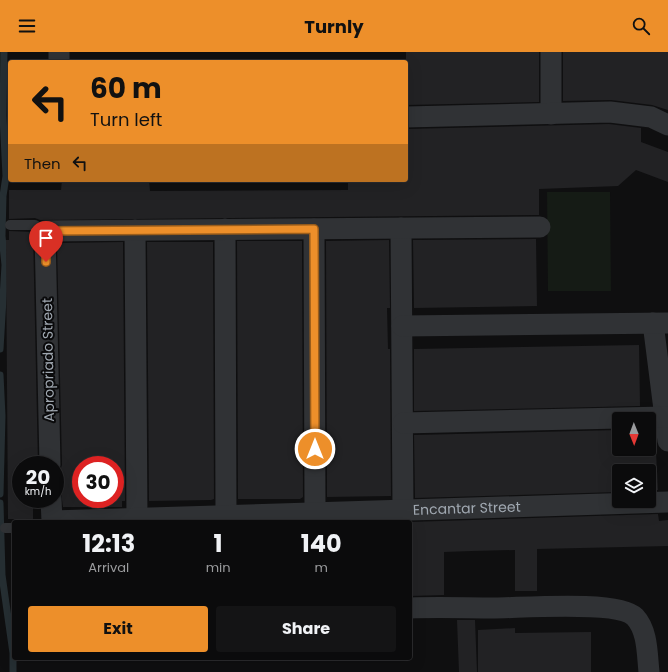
<!DOCTYPE html>
<style>
body{margin:0;font-family:Poppins,sans-serif;background:#141415;color:#f1f3f6;height:100vh;display:flex;flex-direction:column;font-size:15px;white-space:nowrap}
*{box-sizing:border-box;margin:0}
p{font-size:13px;color:#9a9b9d}
.icon{flex:none;width:22px;height:22px;fill:none;stroke:currentColor;stroke-width:2;stroke-linecap:round;stroke-linejoin:round}
.map{position:relative;flex:1;overflow:hidden}
.side{position:absolute;left:12px;top:468px;width:400px;height:140px;display:flex;flex-direction:column;background:#0b0b0c;border-radius:4px;box-shadow:0 4px 16px #0002,0 0 0 1px #2b2b2d}
.side>*{flex:none}
.top-card{position:absolute;left:8px;top:8px;width:400px;height:122px;border-radius:4px;box-shadow:0 4px 16px #0002,0 0 0 1px #2b2b2d;background:#ed8f2a;color:#111;overflow:hidden}
.needle{width:26px;rotate:179deg}
.controls{position:absolute;left:612px;top:360px;display:grid;gap:8px}
.controls a{display:grid;place-items:center;width:44px;height:44px;border-radius:4px;background:#0b0b0c;box-shadow:0 4px 16px #0002,0 0 0 1px #2b2b2d;font-size:20px}
.speed{position:absolute;left:12px;top:404px;display:flex;gap:8px;font-size:20px;font-weight:700;text-align:center}
.speed>*{display:grid;place-content:center;width:52px;height:52px;border-radius:50%;background:#0b0b0c;box-shadow:0 4px 16px #0002,0 0 0 1px #2b2b2d;line-height:1}
.speed small{font-size:10px;font-weight:400}
.speed .limit{border:6px solid #d22;background:#fff;color:#111}
.pin{position:absolute;display:grid;place-items:center;width:34px;height:34px;color:#fff;margin:-41px -17px;border-radius:50% 50% 50% 0;rotate:-45deg;box-shadow:0 0 4px #0007}
.pin .icon{rotate:45deg}
.me{position:absolute;width:44px;margin:-22px;rotate:0deg;stroke-linejoin:round;filter:drop-shadow(0 0 3px #0008)}
.turn{display:flex;align-items:center;gap:14px;height:84px;padding:0 16px;font-size:18px}
.turn .icon{width:52px;height:52px;stroke-width:2.5}
.turn b{display:block;font-size:28px;line-height:34px}
.then{display:flex;align-items:center;height:38px;padding:0 16px;background:#0003;gap:8px;font-size:15px}
.eta{display:flex;justify-content:space-evenly;align-items:center;height:68px;text-align:center}
.eta b{font-size:24px;font-weight:700;line-height:28px}
.primary-button{display:flex;gap:8px;margin-top:auto;padding:8px 16px}
.primary-button a{flex:1;height:46px;border-radius:4px;background:#ed8f2a;color:#111;font-size:16px;font-weight:700;line-height:46px;text-align:center}
.primary-button a+a{background:#141415;color:#f1f3f6}
header{display:flex;justify-content:space-between;align-items:center;height:52px;padding:0 16px;background:#ed8f2a;color:#111;font-size:18px;font-weight:700}
.map>svg:first-child{display:block}
</style>
<header><svg class="icon" aria-label="menu" viewBox="0 0 24 24"><path d="M4 6h16M4 12h16M4 18h16"/></svg>Turnly<svg class="icon" aria-label="search" viewBox="0 0 24 24"><circle cx="10" cy="10" r="6"/><path d="M15 15l6 6"/></svg></header>
<div class="map">
<svg width="668" height="620" viewBox="0 0 668 620">
<rect width="100%" height="100%" fill="#0f0f10"/>
<path fill="#151b15" d="M 0,0 L 4,0 L 3,64 L 0,64 Z
M 547,140 L 610,140 L 611,239 L 548,239 Z"/>
<g fill="none" stroke-linecap="round" stroke-linejoin="round">
<path stroke="#262f33" stroke-width="7" d="M 0,297 L 5,213 L 2,184 L 3,144 L 6,124 L 3,64 L 4,0
M 0,323 L 2,364 L 0,442
M 0,451 L 2,523 L 13,601 L 13,620"/>
</g>
<path fill="#222224" fill-rule="evenodd" d="M 406,0 L 539,0 L 539,50 L 406,53 Z
M 563,0 L 668,0 L 668,58 L 652,53 L 611,48 L 563,49 Z
M 609,72 L 641,76 L 641,90 L 668,100 L 668,130 L 636,118 L 618,134 L 539,137 L 539,163 L 40,168 L 35,166 L 9,167 L 9,138 L 61,138 L 62,128 L 149,128 L 150,139 L 348,138 L 348,128 L 406,128 L 406,77 Z
M 9,179 L 33,180 L 38,413 L 21,413 L 21,447 L 39,447 L 39,455 L 33,455 L 33,467 L 8,467 L 6,196 L 6,188 L 9,188 Z
M 536,187 L 537,254 L 414,256 L 413,188 Z
M 389,188 L 390,256 L 387,256 L 388,297 L 390,297 L 391,444 L 327,445 L 326,189 Z
M 237,189 L 302,189 L 303,445 L 300,447 L 238,447 Z
M 123,190 L 125,449 L 122,449 L 122,455 L 63,455 L 61,441 L 55,436 L 55,424 L 60,419 L 62,413 L 57,191 ZM 81,413 L 115,413 L 115,447 L 81,447 Z
M 147,190 L 213,190 L 214,447 L 211,448 L 149,449 Z
M 639,293 L 640,354 L 414,359 L 414,297 Z
M 619,378 L 619,397 L 649,397 L 649,381 L 655,381 L 658,438 L 649,439 L 649,419 L 619,419 L 619,440 L 415,446 L 414,383 Z
M 658,462 L 659,469 L 668,468 L 668,494 L 537,497 L 537,539 L 515,539 L 515,498 L 472,499 L 444,500 L 444,543 L 410,544 L 410,470 Z
M 457,568 L 475,568 L 477,620 L 459,620 Z
M 515,576 L 515,581 L 591,580 L 591,620 L 478,620 L 478,578 Z"/>
<g fill="none" stroke-linecap="round" stroke-linejoin="round">
<path stroke="#303235" stroke-width="10" d="M 10,173 L 35,173 L 45,179
M 5,476 L 14,476"/>
<g stroke="#303235" stroke-width="21">
<path d="M 551,0 L 551,62"/>
<path d="M 59,10 L 59,0"/>
<path d="M 406,65 L 610,60 L 651,65 L 668,73"/>
<path d="M 401,176 L 403,458"/>
<path d="M 225,177 L 226,463"/>
<path d="M 314,177 L 315,460"/>
<path d="M 135,178 L 137,466"/>
<path d="M 653,271 L 668,389"/>
<path d="M 402,274 L 668,271"/>
<path d="M 403,371 L 665,365"/>
<path d="M 50,413 L 45,179 L 540,175"/>
<path id="s1" d="M 51,447 L 52,469 L 668,450"/>
<path d="M 410,556 C 438,555 467,556 495,556 C 521,556 619,548 635,565 C 648,579 647,602 649,620"/>
</g>
</g>
<g fill="none" stroke-linecap="round" stroke-linejoin="round">
<defs>
<path id="route" d="M 46,210 L 46,179 L 314,177 L 315,397"/>
</defs>
<use href="#route" stroke="#9a5d1b" stroke-width="10"/>
<use href="#route" stroke="#ed8f2a" stroke-width="7"/>
</g>
<g text-anchor="middle" stroke-width="4" stroke-linejoin="round" paint-order="stroke">
<g font-size="14" fill="#a0a8b1" stroke="#0a0a0b">
<text transform="translate(48 308) rotate(-91)" y="5">Apropriado Street</text>
<text dy="5" stroke="none"><textPath href="#s1" startOffset="437">Encantar Street</textPath></text>
</g>
</g>
</svg>
<div class="controls">
<a><svg class="needle" viewBox="-14 -14 28 28"><path d="M0-13l5 13h-10z" fill="#e53935"/><path d="M0 13l5-13h-10z" fill="#9a9b9d"/></svg></a>
<a><svg class="icon" aria-label="layers" viewBox="0 0 24 24"><path d="M12 4l9 5-9 5-9-5zM3 14l9 5 9-5"/></svg></a>
</div>
<div class="speed"><div>20<small>km/h</small></div><div class="limit">30</div></div>
<div class="pin" style="left:46px;top:210px;background:#d93025"><svg class="icon" aria-label="arrive" viewBox="0 0 24 24"><path d="M6 21V4h12l-3 4 3 4H6"/></svg></div>
<svg class="me" style="left:315px;top:397px" viewBox="-20 -20 40 40"><circle r="17" fill="#ed8f2a" stroke="#fff" stroke-width="3"/><path d="M0-11L8 9 0 5-8 9z" fill="#fff"/></svg>
<div class="top-card">
<div class="turn"><svg class="icon" aria-label="left" viewBox="0 0 24 24"><path d="M17 20v-9H6M10 6l-5 5 5 5"/></svg><div><b>60 m</b>Turn left</div></div>
<div class="then">Then<svg class="icon" aria-label="left" viewBox="0 0 24 24"><path d="M17 20v-9H6M10 6l-5 5 5 5"/></svg></div>
</div>
<section class="side">
<div class="eta">
<div><b>12:13</b><p>Arrival</p></div>
<div><b>1</b><p>min</p></div>
<div><b>140</b><p>m</p></div>
</div>
<div class="primary-button"><a>Exit</a><a>Share</a></div>
</section>
</div>
